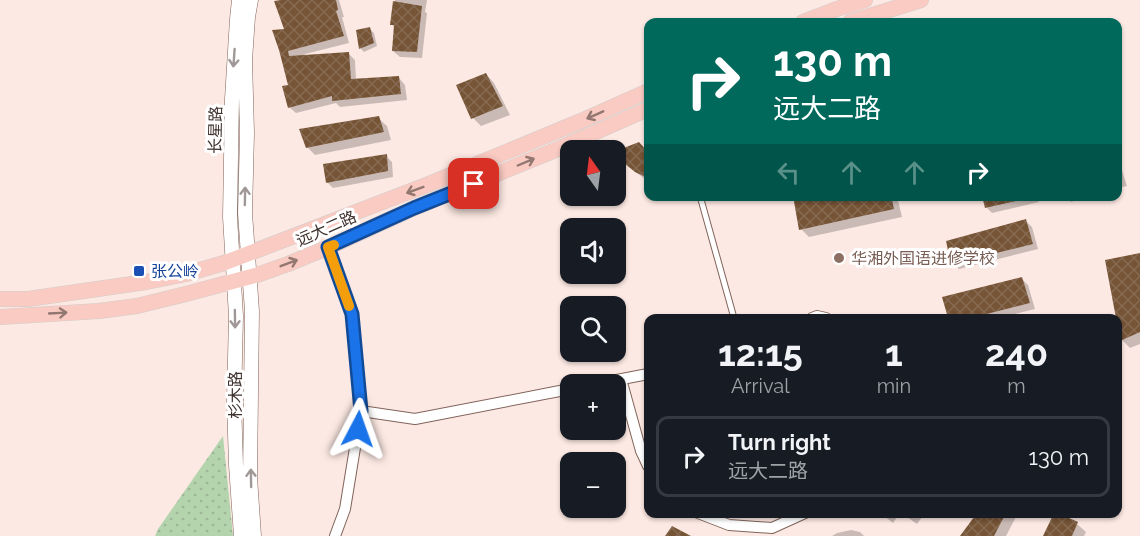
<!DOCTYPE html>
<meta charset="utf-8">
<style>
body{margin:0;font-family:Raleway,"Noto Sans SC",sans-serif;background:#242831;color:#f1f3f6;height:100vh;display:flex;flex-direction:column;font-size:22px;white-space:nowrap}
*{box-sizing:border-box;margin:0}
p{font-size:20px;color:#9ea1a6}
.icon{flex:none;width:33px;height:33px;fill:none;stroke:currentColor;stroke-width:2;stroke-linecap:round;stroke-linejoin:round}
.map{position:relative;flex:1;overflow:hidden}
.panel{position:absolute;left:644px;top:314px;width:478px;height:204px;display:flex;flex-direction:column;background:#171b24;border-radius:12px;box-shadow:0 2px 4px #0004}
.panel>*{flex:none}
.hud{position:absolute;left:644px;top:18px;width:478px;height:183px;border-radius:12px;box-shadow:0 2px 4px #0004;background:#00695c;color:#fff;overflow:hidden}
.needle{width:39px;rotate:346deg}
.buttons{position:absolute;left:560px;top:140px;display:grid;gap:12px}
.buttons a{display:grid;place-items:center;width:66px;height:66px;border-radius:12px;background:#171b24;box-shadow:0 2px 4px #0004;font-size:30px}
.pin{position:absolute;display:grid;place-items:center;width:51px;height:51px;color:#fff;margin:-26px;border-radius:12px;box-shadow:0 3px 9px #0006}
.me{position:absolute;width:66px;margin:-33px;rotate:4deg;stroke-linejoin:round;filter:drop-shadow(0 0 4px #0008)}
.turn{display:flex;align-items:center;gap:21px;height:126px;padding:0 30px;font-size:27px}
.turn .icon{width:78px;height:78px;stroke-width:2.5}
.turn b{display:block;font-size:42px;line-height:51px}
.lanes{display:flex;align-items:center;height:57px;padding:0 30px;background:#0003;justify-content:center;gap:30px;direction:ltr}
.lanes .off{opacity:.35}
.eta{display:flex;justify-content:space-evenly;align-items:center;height:102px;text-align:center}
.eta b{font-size:36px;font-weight:700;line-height:42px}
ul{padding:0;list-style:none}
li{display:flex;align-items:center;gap:18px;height:81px;margin:0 12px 9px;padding:0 18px;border:3px solid #363941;border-radius:12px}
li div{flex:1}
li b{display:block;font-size:22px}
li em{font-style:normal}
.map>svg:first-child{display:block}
</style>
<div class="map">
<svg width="1140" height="536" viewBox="0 0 1140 536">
<defs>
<pattern id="green-dots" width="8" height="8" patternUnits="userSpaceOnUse" patternTransform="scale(1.5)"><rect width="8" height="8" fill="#b4d4ae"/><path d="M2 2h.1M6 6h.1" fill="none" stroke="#9cb696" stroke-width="1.8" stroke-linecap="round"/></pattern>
<pattern id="building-cross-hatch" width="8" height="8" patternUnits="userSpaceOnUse" patternTransform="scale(1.5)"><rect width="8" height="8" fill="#765436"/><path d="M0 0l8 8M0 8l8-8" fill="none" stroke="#866a52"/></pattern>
</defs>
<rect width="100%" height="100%" fill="#fde9e3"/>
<path fill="url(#green-dots)" d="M 223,436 L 233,536 L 155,536 L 158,529 Z"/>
<path fill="#0003" d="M 292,0 L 339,0 L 344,17 L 342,17 L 349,43 L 305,54 L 305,56 L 348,53 L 355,60 L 356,80 L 399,78 L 405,85 L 407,100 L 340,107 L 336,103 L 296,113 L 289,107 L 290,86 L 286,30 Z
M 395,0 L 427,0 L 425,12 L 427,13 L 422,58 L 400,57 L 393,51 L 396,28 L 392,25 Z
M 370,29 L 374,33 L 377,46 L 364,52 L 361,49 L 357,31 Z
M 486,74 L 494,83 L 510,115 L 481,126 L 473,118 Z
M 378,118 L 387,126 L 391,140 L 315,155 L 307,147 Z
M 648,154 L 648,181 L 634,171 Z
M 386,156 L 392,162 L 393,177 L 333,188 L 327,182 Z
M 1118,158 L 1127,186 L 1118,188 Z
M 794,196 L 897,196 L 902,217 L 809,237 L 801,229 Z
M 984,196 L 1037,196 L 1039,202 L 992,213 L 986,207 Z
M 1066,196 L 1089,196 L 1071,202 Z
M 1026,221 L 1032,227 L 1038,249 L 959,269 L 953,263 Z
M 1140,254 L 1140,344 L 1130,348 L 1122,340 L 1107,262 Z
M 1022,279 L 1028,285 L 1035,309 L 999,318 L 949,318 Z
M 880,513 L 900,513 L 893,523 Z
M 901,513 L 925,513 L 917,524 Z
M 978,513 L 1018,513 L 1006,536 L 961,536 Z
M 1055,513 L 1077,524 L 1086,532 L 1084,536 L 1044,536 Z
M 851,530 L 860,532 L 864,536 L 832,536 L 837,533 Z"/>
<path fill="url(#building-cross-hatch)" d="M 281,0 L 336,0 L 338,10 L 336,11 L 344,36 L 288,51 L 289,56 L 349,52 L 351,79 L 399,76 L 401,94 L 332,101 L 332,96 L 288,108 L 282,86 L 288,85 L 279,50 L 272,30 L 284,29 L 274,1 Z
M 393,1 L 422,6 L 417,52 L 392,51 L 394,25 L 390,25 Z
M 370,27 L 374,43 L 359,49 L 356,30 Z
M 486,73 L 503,106 L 471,119 L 456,85 Z
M 379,116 L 384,132 L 306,148 L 299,129 Z
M 639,142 L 648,152 L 648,178 L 635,172 L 624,163 L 616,151 Z
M 387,154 L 388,171 L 326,183 L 323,164 Z
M 793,196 L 891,196 L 894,209 L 799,230 Z
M 982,196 L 1020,196 L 1020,200 L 985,208 Z
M 1026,219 L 1033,244 L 951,264 L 946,241 Z
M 1140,253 L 1140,332 L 1120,341 L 1118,318 L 1116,318 L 1105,260 Z
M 1022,277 L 1030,303 L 971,318 L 948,318 L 942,297 Z
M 977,513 L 1006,513 L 994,536 L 960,536 Z
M 1054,513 L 1058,513 L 1078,522 L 1072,536 L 1043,536 Z
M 672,526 L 691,536 L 665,536 Z"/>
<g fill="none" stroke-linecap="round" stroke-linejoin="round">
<defs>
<path id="lane" d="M 700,196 L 734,318"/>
<path id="street" d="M 329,247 L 352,314 L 361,411 L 345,509 L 335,536
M 812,318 L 817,316 L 826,318
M 621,379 L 641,451 L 648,466
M 596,384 L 648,374
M 361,411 L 415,419 L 570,389
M 698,513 L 729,525 L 772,528 L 805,513"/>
<path id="secondary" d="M 239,0 L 237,19 L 232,99 L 230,217 L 236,316 L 234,401 L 236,465 L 241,536
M 251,0 L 248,17 L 245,60 L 247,133 L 245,213 L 252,311 L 250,477 L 254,536"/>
<path id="primary" d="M 803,22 L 837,9 L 865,0
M 850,22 L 921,0
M 0,299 L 28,299 L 146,282 L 186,274 L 224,263 L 429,184 L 581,121 L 648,91
M 0,317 L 99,311 L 137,306 L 186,294 L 257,275 L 288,264 L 329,247 L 414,208 L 553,151 L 648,109"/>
</defs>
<use href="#lane" stroke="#80645a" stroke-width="7"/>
<use href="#street" stroke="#80645a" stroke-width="12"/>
<use href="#secondary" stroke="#80645a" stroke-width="15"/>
<use href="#primary" stroke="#d1cecd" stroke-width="16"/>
<use href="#lane" stroke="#fff" stroke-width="5"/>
<use href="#street" stroke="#fff" stroke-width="10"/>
<use href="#secondary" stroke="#fff" stroke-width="14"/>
<use href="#primary" stroke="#facbc2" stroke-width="15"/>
</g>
<defs><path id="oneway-shaft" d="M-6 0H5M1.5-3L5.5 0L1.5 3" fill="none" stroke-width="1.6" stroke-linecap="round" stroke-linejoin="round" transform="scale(1.5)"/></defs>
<g stroke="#9f9896">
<use href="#oneway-shaft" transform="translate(234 58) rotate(94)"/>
<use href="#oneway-shaft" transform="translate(245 196) rotate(-89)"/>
<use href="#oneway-shaft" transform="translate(235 319) rotate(89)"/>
<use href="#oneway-shaft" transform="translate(251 478) rotate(-91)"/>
</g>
<g stroke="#937771">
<use href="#oneway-shaft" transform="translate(595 115) rotate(156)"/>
<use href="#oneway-shaft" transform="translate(526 162) rotate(-23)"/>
<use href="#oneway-shaft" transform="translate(415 190) rotate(160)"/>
<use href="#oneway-shaft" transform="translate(289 263) rotate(-21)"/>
<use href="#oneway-shaft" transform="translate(58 313) rotate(-3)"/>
</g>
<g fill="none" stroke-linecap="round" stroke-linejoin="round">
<defs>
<path id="route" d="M 358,429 L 361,411 L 352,314 L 328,247 L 414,208 L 474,184"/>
</defs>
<use href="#route" stroke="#114b97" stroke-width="15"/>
<use href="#route" stroke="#1a73e8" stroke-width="10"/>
<path stroke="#f59e0b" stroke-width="10" d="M 334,245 L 328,247 L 349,306"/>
</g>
<circle fill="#8d6e63" stroke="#fff" stroke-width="2" cx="839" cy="258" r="6"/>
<rect fill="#1a4fb4" stroke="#fff" stroke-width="2" x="133" y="265" width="12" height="12" rx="3"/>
<g text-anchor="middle" stroke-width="6" stroke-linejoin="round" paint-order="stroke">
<g font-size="16" fill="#3f322e" stroke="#fff">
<text transform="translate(215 130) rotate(-89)" y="6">长星路</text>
<text transform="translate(326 228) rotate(-24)" y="6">远大二路</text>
<text transform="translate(235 395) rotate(-90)" y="6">杉木路</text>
</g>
<g font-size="16" fill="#785e54" stroke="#fff" text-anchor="start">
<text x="851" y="264">华湘外国语进修学校</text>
</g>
<g font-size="16" fill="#164399" stroke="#fff" text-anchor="start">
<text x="151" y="277">张公岭</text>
</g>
</g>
</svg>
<div class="buttons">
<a><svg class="needle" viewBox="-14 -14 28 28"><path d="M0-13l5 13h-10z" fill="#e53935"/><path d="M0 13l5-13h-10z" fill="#9ea1a6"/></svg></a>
<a><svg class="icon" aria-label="sound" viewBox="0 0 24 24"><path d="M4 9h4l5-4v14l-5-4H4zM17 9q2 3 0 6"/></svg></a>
<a><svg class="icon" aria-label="search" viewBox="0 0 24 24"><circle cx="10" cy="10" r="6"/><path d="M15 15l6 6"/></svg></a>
<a>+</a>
<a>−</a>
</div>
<div class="pin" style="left:474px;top:184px;background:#d93025"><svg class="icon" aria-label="arrive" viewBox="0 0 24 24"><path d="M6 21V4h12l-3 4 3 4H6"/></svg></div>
<svg class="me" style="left:358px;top:429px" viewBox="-20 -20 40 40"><path d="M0-17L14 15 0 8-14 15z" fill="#1a73e8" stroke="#fff" stroke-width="4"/></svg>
<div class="hud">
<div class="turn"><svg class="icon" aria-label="right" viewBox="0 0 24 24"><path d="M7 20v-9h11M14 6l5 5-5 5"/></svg><div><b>130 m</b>远大二路</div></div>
<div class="lanes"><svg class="icon off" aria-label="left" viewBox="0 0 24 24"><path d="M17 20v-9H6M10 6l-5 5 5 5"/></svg><svg class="icon off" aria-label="ahead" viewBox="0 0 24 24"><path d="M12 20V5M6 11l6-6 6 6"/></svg><svg class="icon off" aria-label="ahead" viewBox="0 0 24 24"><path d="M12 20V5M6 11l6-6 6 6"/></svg><svg class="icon" aria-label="right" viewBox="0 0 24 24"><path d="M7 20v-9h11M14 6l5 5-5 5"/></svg></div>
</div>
<section class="panel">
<div class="eta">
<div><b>12:15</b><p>Arrival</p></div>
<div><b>1</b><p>min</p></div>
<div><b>240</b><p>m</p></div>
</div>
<ul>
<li><svg class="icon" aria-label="right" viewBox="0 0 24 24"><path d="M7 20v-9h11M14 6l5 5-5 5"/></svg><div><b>Turn right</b><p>远大二路</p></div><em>130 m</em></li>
</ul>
</section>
</div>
